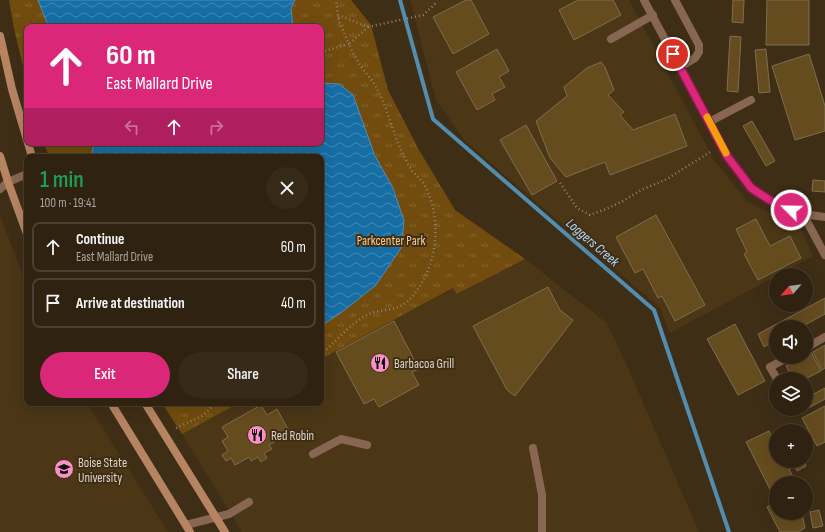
<!DOCTYPE html>
<meta charset="utf-8">
<style>
body{margin:0;font-family:"Sofia Sans Condensed",sans-serif;background:#372a19;color:#f1f3f6;height:100vh;display:flex;flex-direction:column;font-size:15px;white-space:nowrap}
*{box-sizing:border-box;margin:0}
p{font-size:13px;color:#a7a49f}
.icon{flex:none;width:22px;height:22px;fill:none;stroke:currentColor;stroke-width:2;stroke-linecap:round;stroke-linejoin:round}
.map{position:relative;flex:1;overflow:hidden}
.drawer{position:absolute;left:24px;top:154px;width:300px;height:252px;display:flex;flex-direction:column;background:#2f2210;border-radius:8px;box-shadow:0 4px 16px #0002,0 0 0 1px #4a3f30}
.drawer>*{flex:none}
.guide{position:absolute;left:24px;top:24px;width:300px;height:122px;border-radius:8px;box-shadow:0 4px 16px #0002,0 0 0 1px #4a3f30;background:#db2777;color:#fff;overflow:hidden}
.needle{width:26px;rotate:242deg}
.fabs{position:absolute;left:769px;top:268px;display:grid;gap:8px}
.fabs a{display:grid;place-items:center;width:44px;height:44px;border-radius:50%;background:#2f2210;box-shadow:0 4px 16px #0002,0 0 0 1px #4a3f30;font-size:20px}
.pin{position:absolute;display:grid;place-items:center;width:34px;height:34px;color:#fff;margin:-17px;border:2px solid #fff;border-radius:50%;box-shadow:0 1px 4px #0007}
.me{position:absolute;width:44px;margin:-22px;rotate:293deg;stroke-linejoin:round;filter:drop-shadow(0 0 3px #0008)}
.turn{display:flex;align-items:center;gap:14px;height:84px;padding:0 16px;font-size:18px}
.turn .icon{width:52px;height:52px;stroke-width:2.5}
.turn b{display:block;font-size:28px;line-height:34px}
.lanes{display:flex;align-items:center;height:38px;padding:0 16px;background:#0003;justify-content:center;gap:20px;direction:ltr}
.lanes .off{opacity:.35}
.round{display:grid;place-items:center;flex:none;width:42px;height:42px;border-radius:21px;background:#372a19}
.overview{display:flex;align-items:center;justify-content:space-between;height:68px;padding:0 16px}
h1{font-size:24px;font-weight:600;line-height:30px;color:#1e9e55}
.cta{display:flex;gap:8px;margin-top:auto;padding:8px 16px}
.cta a{flex:1;height:46px;border-radius:24px;background:#db2777;color:#fff;font-size:16px;font-weight:600;line-height:46px;text-align:center}
.cta a+a{background:#372a19;color:#f1f3f6}
ul{padding:0;list-style:none}
li{display:flex;align-items:center;gap:12px;height:50px;margin:0 8px 6px;padding:0 8px;border:2px solid #4a3f30;border-radius:8px}
li div{flex:1}
li b{display:block;font-size:15px}
li em{font-style:normal}
.map>svg:first-child{display:block}
</style>
<div class="map">
<svg width="825" height="532" viewBox="0 0 825 532">
<defs>
<pattern id="park-tufts" width="24" height="20" patternUnits="userSpaceOnUse"><rect width="24" height="20" fill="#714c0e"/><path d="M3 7l-1-3M5 7V3M7 7l1-3M15 17l-1-3M17 17v-4M19 17l1-3" fill="none" stroke="#85652f"/></pattern>
<pattern id="water-waves" width="16" height="10" patternUnits="userSpaceOnUse"><rect width="16" height="10" fill="#166ea5"/><path d="M0 5q4-4 8 0t8 0" fill="none" stroke="#4388b3"/></pattern>
</defs>
<rect width="100%" height="100%" fill="#3f2e16"/>
<path fill="#4b3616" d="M 410,0 L 629,0 L 714,160 L 747,201 L 801,230 L 813,256 L 778,275 L 776,275 L 776,276 L 670,333 L 660,308 L 464,140 L 436,100 Z
M 0,216 L 27,285 L 27,403 L 87,403 L 168,532 L 0,532 Z
M 525,259 L 607,323 L 629,370 L 699,532 L 242,532 L 182,434 L 239,403 L 321,403 L 321,359 L 454,288 L 458,294 Z"/>
<path fill="url(#park-tufts)" d="M 9,0 L 351,0 L 371,25 L 388,90 L 419,150 L 455,210 L 525,259 L 457,294 L 453,288 L 321,359 L 321,157 L 49,157 L 44,143 L 321,143 L 321,27 L 27,27 L 27,83 L 14,29 Z
M 162,403 L 239,403 L 182,434 Z"/>
<path fill="url(#water-waves)" stroke="#528cae" d="M 38,0 L 295,0 L 291,8 L 293,27 L 50,27 L 47,23 Z
M 321,83 L 339,84 L 353,95 L 375,156 L 393,188 L 404,221 L 401,248 L 376,285 L 342,312 L 321,326 L 321,157 L 92,157 L 92,154 L 94,143 L 321,143 Z"/>
<g fill="none" stroke-linecap="round" stroke-linejoin="round">
<path stroke="#528cae" stroke-width="4" d="M 400,0 L 433,119 L 654,310 L 729,532"/>
</g>
<path fill="#654c1f" stroke="#7e6d51" d="M 466,0 L 471,0 L 489,34 L 453,54 L 433,17 Z
M 578,0 L 613,0 L 621,15 L 574,40 L 559,10 Z
M 733,0 L 744,0 L 743,23 L 732,22 Z
M 767,0 L 809,0 L 809,45 L 766,45 Z
M 730,36 L 741,37 L 738,92 L 727,91 Z
M 497,49 L 509,71 L 499,77 L 505,87 L 492,94 L 495,100 L 477,110 L 456,72 Z
M 766,49 L 770,92 L 759,93 L 755,50 Z
M 809,54 L 825,106 L 825,131 L 795,140 L 772,66 Z
M 601,62 L 605,67 L 614,90 L 608,95 L 624,112 L 620,115 L 633,130 L 675,114 L 687,146 L 610,175 L 605,162 L 566,177 L 550,158 L 536,121 L 567,96 L 564,87 L 587,68 Z
M 752,121 L 775,161 L 766,166 L 743,126 Z
M 526,125 L 557,181 L 532,195 L 500,140 Z
M 813,180 L 825,181 L 825,192 L 812,191 Z
M 656,215 L 705,305 L 675,321 L 662,296 L 658,298 L 643,269 L 635,273 L 616,237 Z
M 756,219 L 770,246 L 790,236 L 801,258 L 758,280 L 744,254 L 747,252 L 736,229 Z
M 548,287 L 560,310 L 573,320 L 515,396 L 507,390 L 473,326 Z
M 825,298 L 825,314 L 801,327 L 776,327 L 776,340 L 764,347 L 758,334 Z
M 394,321 L 419,369 L 412,372 L 419,385 L 379,407 L 374,399 L 364,404 L 336,352 Z
M 735,324 L 765,381 L 738,395 L 707,339 Z
M 825,345 L 825,368 L 822,370 L 813,352 Z
M 811,352 L 821,371 L 805,379 L 799,379 L 796,373 L 791,375 L 786,366 L 802,357 L 806,357 L 806,355 Z
M 825,388 L 825,399 L 803,411 L 802,409 L 806,409 L 806,398 Z
M 261,405 L 267,415 L 277,409 L 290,433 L 269,445 L 272,449 L 264,453 L 267,458 L 261,462 L 258,457 L 251,461 L 249,457 L 235,465 L 231,458 L 226,461 L 222,455 L 228,451 L 222,441 L 228,437 L 222,427 Z
M 825,406 L 825,442 L 817,446 L 802,418 Z
M 769,431 L 776,445 L 776,461 L 785,461 L 796,483 L 776,483 L 776,501 L 746,442 Z
M 792,461 L 804,461 L 806,466 L 797,471 Z
M 776,502 L 776,513 L 802,513 L 805,528 L 798,532 L 780,532 L 767,507 Z
M 819,510 L 823,526 L 813,528 L 810,512 Z"/>
<g fill="none" stroke-linecap="round" stroke-linejoin="round">
<path stroke="#90826e" stroke-width="2.5" stroke-dasharray="1 3" stroke-linecap="butt" d="M 368,27 L 423,15 L 436,3
M 321,52 L 349,44 L 339,22 L 336,0
M 560,183 L 577,208 L 590,215 L 606,209 L 623,201 L 641,190 L 667,179 L 710,152
M 321,355 C 334,343 351,323 367,315 C 380,308 398,312 409,300 C 436,272 443,225 427,190 C 424,182 418,177 412,171 C 410,168 408,164 406,160 C 402,152 398,144 395,135 C 389,119 385,103 376,87 C 372,79 365,73 360,65 C 356,59 352,51 349,44 L 368,27 L 341,16 L 338,17
M 176,428 L 202,416 L 216,403"/>
<path stroke="#886752" stroke-width="8" d="M 675,0 L 699,45 L 699,52 L 695,58 L 680,67
M 611,39 L 653,15
M 709,122 L 751,100
M 0,189 L 8,182 L 27,174
M 806,348 L 825,337
M 777,379 L 770,367 L 789,357
M 533,448 L 542,495
M 313,454 L 341,439 L 367,445
M 186,525 L 229,514 L 249,502"/>
<path stroke="#886752" stroke-width="8" d="M 644,0 L 727,156 L 751,188 L 779,206 L 803,214 L 825,217
M 803,214 L 825,255
M 542,495 L 542,532"/>
<path stroke="#b78462" stroke-width="8" d="M 0,36 L 12,89 L 27,140
M 28,143 L 32,157
M 0,156 L 8,182 L 27,234
M 111,403 L 190,532
M 145,403 L 225,532"/>
</g>
<g fill="none" stroke-linecap="round" stroke-linejoin="round">
<defs>
<path id="route" d="M 673,54 L 727,156 L 743,177 L 751,188 L 779,206 L 791,210"/>
</defs>
<use href="#route" stroke="#8e194d" stroke-width="10"/>
<use href="#route" stroke="#db2777" stroke-width="7"/>
<path stroke="#f59e0b" stroke-width="7" d="M 707,117 L 726,153"/>
</g>
<defs>
<symbol id="restaurant-disc" viewBox="-11 -11 22 22"><circle r="9.5" fill="#fb8fc6" stroke="#3f2e16"/><path d="M-5-6h1v4h1v-4h1v4h1v-4h1v5L-1.5 .5V6h-2V.5L-5-1ZM5-6V6H3V1.5H1.5Q1.5-4 5-6Z" fill="#111"/></symbol>
<symbol id="university-disc" viewBox="-11 -11 22 22"><circle r="9.5" fill="#fb8fc6" stroke="#3f2e16"/><path d="M0-5L7-2L0 1L-7-2ZM-4 1L0 2.5L4 1V4Q0 6-4 4Z" fill="#111"/></symbol>
</defs>
<g fill-rule="evenodd">
<use href="#restaurant-disc" x="369" y="352" width="22" height="22"/>
<use href="#restaurant-disc" x="246" y="424" width="22" height="22"/>
<use href="#university-disc" x="53" y="458" width="22" height="22"/>
</g>
<g text-anchor="middle" stroke-width="4" stroke-linejoin="round" paint-order="stroke">
<g font-size="13" fill="#f8cd94" stroke="#3f2e16">
<text x="391" y="245">Parkcenter Park</text>
</g>
<g font-size="13" fill="#ded3c4" stroke="#3f2e16" text-anchor="start">
<text x="394" y="368">Barbacoa Grill</text>
<text x="271" y="440">Red Robin</text>
<text x="78" y="467">Boise State<tspan x="78" dy="15">University</tspan></text>
</g>
<g font-size="14" font-style="italic" fill="#b3d9f8" stroke="#3f2e16">
<text transform="translate(593 242) rotate(41)" y="5">Loggers Creek</text>
</g>
</g>
</svg>
<div class="fabs">
<a><svg class="needle" viewBox="-14 -14 28 28"><path d="M0-13l5 13h-10z" fill="#e53935"/><path d="M0 13l5-13h-10z" fill="#a7a49f"/></svg></a>
<a><svg class="icon" aria-label="sound" viewBox="0 0 24 24"><path d="M4 9h4l5-4v14l-5-4H4zM17 9q2 3 0 6"/></svg></a>
<a><svg class="icon" aria-label="layers" viewBox="0 0 24 24"><path d="M12 4l9 5-9 5-9-5zM3 14l9 5 9-5"/></svg></a>
<a>+</a>
<a>−</a>
</div>
<div class="pin" style="left:673px;top:54px;background:#d93025"><svg class="icon" aria-label="arrive" viewBox="0 0 24 24"><path d="M6 21V4h12l-3 4 3 4H6"/></svg></div>
<svg class="me" style="left:791px;top:210px" viewBox="-20 -20 40 40"><circle r="17" fill="#db2777" stroke="#fff" stroke-width="3"/><path d="M0-11L8 9 0 5-8 9z" fill="#fff"/></svg>
<div class="guide">
<div class="turn"><svg class="icon" aria-label="ahead" viewBox="0 0 24 24"><path d="M12 20V5M6 11l6-6 6 6"/></svg><div><b>60 m</b>East Mallard Drive</div></div>
<div class="lanes"><svg class="icon off" aria-label="left" viewBox="0 0 24 24"><path d="M17 20v-9H6M10 6l-5 5 5 5"/></svg><svg class="icon" aria-label="ahead" viewBox="0 0 24 24"><path d="M12 20V5M6 11l6-6 6 6"/></svg><svg class="icon off" aria-label="right" viewBox="0 0 24 24"><path d="M7 20v-9h11M14 6l5 5-5 5"/></svg></div>
</div>
<section class="drawer">
<div class="overview"><div><h1>1 min</h1><p>100 m · 19:41</p></div><a class="round"><svg class="icon" aria-label="close" viewBox="0 0 24 24"><path d="M6 6l12 12M18 6L6 18"/></svg></a></div>
<ul>
<li><svg class="icon" aria-label="ahead" viewBox="0 0 24 24"><path d="M12 20V5M6 11l6-6 6 6"/></svg><div><b>Continue</b><p>East Mallard Drive</p></div><em>60 m</em></li>
<li><svg class="icon" aria-label="arrive" viewBox="0 0 24 24"><path d="M6 21V4h12l-3 4 3 4H6"/></svg><div><b>Arrive at destination</b></div><em>40 m</em></li>
</ul>
<div class="cta"><a>Exit</a><a>Share</a></div>
</section>
</div>
